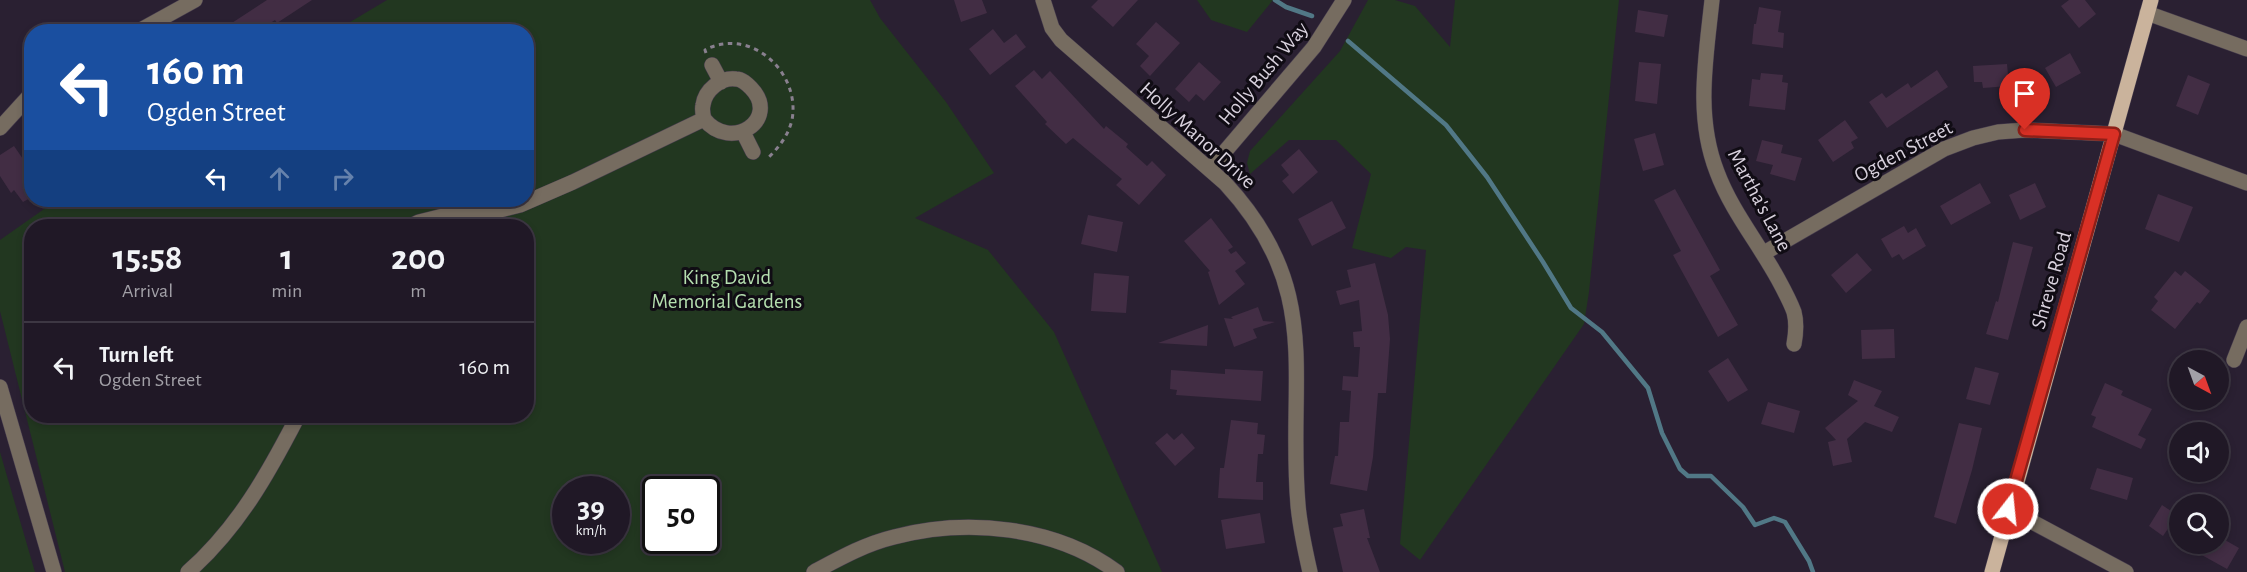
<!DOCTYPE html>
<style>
body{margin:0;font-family:"Alegreya Sans",sans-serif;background:#28212e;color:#f1f3f6;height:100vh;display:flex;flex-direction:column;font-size:22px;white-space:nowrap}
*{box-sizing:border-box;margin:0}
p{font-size:20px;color:#a2a0a7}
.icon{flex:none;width:33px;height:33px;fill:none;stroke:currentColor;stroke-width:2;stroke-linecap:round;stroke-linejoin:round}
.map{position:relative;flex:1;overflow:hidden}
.details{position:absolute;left:24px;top:219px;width:510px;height:204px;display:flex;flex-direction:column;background:#201826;border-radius:24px;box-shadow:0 3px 9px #0003,0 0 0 2px #3d3743}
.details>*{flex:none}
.top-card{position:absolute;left:24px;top:24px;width:510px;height:183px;border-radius:24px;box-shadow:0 3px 9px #0003,0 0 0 2px #3d3743;background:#1a4fa0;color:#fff;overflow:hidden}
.needle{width:39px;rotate:139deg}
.buttons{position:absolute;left:2169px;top:350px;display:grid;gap:12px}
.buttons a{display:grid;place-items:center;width:60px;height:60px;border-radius:50%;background:#201826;box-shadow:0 3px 9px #0003,0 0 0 2px #3d3743;font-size:30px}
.speed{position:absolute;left:552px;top:476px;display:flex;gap:12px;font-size:30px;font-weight:700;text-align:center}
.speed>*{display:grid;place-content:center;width:78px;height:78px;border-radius:50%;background:#201826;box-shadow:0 3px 9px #0003,0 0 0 2px #3d3743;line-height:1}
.speed small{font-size:15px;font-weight:400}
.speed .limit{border:3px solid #111;border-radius:9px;background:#fff;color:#111}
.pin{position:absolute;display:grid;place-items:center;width:51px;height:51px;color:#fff;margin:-62px -26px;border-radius:50% 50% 50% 0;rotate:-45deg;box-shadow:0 0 6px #0007}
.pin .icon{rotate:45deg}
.me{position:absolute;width:66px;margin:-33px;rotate:16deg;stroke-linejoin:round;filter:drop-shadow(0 0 4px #0008)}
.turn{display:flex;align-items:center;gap:21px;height:126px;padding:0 24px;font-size:27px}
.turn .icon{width:78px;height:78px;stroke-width:2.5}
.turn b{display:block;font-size:42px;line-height:51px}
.lanes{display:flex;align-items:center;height:57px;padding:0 24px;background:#0003;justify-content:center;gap:30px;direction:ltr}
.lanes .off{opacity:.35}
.eta{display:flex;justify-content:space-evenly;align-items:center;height:102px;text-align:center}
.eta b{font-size:36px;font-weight:700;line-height:42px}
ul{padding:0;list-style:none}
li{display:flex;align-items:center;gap:18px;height:90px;padding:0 24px;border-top:2px solid #3d3743}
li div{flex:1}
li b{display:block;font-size:22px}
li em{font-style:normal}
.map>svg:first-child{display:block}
</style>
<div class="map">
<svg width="2247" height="572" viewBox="0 0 2247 572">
<rect width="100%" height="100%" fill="#2a2032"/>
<path fill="#223720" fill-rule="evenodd" d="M 387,0 L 870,0 L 880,18 L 946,102 L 994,173 L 915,218 L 988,250 L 1054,332 L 1162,572 L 65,572 L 0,311 L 0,240 L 57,200 L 526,200 L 526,32 L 335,31 ZM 32,226 L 526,226 L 526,416 L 32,416 ZM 566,489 L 616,489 L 616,540 L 566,540 ZM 656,489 L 706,489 L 706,540 L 656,540 Z
M 1197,0 L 1273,0 L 1247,32 L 1211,20 Z
M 1368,0 L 1395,0 L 1415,6 L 1450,47 L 1455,0 L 1619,0 L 1589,292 L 1584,324 L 1420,560 L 1400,544 L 1426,250 L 1406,247 L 1391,258 L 1352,248 L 1371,174 L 1336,140 L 1289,140 L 1250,174 L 1247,163 L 1250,151 L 1340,51 Z
M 0,452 L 35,572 L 0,572 Z"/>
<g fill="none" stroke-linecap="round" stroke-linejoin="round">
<path stroke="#517886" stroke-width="4.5" d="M 1275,0 L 1286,7 L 1312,16
M 1348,41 L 1446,125 L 1487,177 L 1543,262 L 1571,308 L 1602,332 L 1648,388 L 1662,433 L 1680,469 L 1688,476 L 1711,476 L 1743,507 L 1755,525 L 1774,518 L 1785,522 L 1809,561 L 1813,572"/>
</g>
<path fill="#422d44" d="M 267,0 L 312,0 L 277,23 L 275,20 L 256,32 L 218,32 Z
M 954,0 L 982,0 L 987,13 L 961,22 Z
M 1098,0 L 1138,0 L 1113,27 L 1091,7 Z
M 2069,0 L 2085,0 L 2096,14 L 2079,28 L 2061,6 Z
M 1759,7 L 1781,11 L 1778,32 L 1784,33 L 1783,48 L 1752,44 L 1754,24 L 1756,24 Z
M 1638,10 L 1668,15 L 1664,37 L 1635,32 Z
M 1156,22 L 1180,43 L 1150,76 L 1140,66 L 1149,56 L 1136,44 Z
M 993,29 L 1004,43 L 1016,34 L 1026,47 L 990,75 L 969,49 Z
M 2070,53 L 2081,73 L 2056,87 L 2045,68 Z
M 1199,62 L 1221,82 L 1204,101 L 1196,94 L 1189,102 L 1175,89 Z
M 1639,62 L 1661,64 L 1657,104 L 1635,101 Z
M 2007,64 L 2009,86 L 1983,88 L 1982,82 L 1974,82 L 1973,66 Z
M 1034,70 L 1042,79 L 1050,71 L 1104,129 L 1106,126 L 1128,144 L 1126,147 L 1147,166 L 1152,161 L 1166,175 L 1139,205 L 1116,185 L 1122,179 L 1073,138 L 1066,144 L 1045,124 L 1047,122 L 1015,86 Z
M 1937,70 L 1948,87 L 1887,128 L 1869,102 L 1882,93 L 1886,98 L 1908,83 L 1911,88 Z
M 1761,73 L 1783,75 L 1782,82 L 1788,83 L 1785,110 L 1749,106 L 1752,79 L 1760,80 Z
M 2188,75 L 2210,84 L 2198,115 L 2176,106 Z
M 1845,120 L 1858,138 L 1851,142 L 1854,148 L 1833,162 L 1818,140 Z
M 1655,133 L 1664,165 L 1643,171 L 1634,139 Z
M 1762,140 L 1783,145 L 1781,153 L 1802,158 L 1795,181 L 1770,174 L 1773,165 L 1756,161 Z
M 14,146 L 32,172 L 32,197 L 23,202 L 14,190 L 11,193 L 0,176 L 0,155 Z
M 1299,149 L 1318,172 L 1293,194 L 1282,181 L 1289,175 L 1281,165 Z
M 1980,183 L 1991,203 L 1951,225 L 1940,206 Z
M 2035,183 L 2046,207 L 2020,220 L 2009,195 Z
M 1675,189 L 1720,270 L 1710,276 L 1738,325 L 1718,337 L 1673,255 L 1681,251 L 1654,200 Z
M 2158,194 L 2193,207 L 2179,242 L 2145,229 Z
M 1332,201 L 1346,228 L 1312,246 L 1298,219 Z
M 1088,215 L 1123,222 L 1117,252 L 1081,244 Z
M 1211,218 L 1233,247 L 1228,250 L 1231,254 L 1236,251 L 1246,263 L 1235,271 L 1245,284 L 1219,305 L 1208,272 L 1210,271 L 1184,241 Z
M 1904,226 L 1908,233 L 1916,228 L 1926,246 L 1903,260 L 1899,254 L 1892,258 L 1881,239 Z
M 2013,242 L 2033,247 L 2008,340 L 1986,334 L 1996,301 L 1998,302 Z
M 1857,253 L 1872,270 L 1846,293 L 1831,275 Z
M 1375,263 L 1388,315 L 1390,339 L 1386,393 L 1378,393 L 1373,457 L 1367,491 L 1330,484 L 1335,456 L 1338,456 L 1340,422 L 1349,422 L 1351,391 L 1342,390 L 1343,376 L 1358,377 L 1360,347 L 1354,347 L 1353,332 L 1362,331 L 1359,300 L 1340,305 L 1336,291 L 1351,287 L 1347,270 Z
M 2175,271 L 2181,276 L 2185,271 L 2210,291 L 2200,304 L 2197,302 L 2175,329 L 2151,310 L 2158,301 L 2154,297 Z
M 1094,273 L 1129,276 L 1126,313 L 1091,311 Z
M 1258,307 L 1263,321 L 1275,322 L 1253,329 L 1257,338 L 1234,347 L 1224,318 L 1233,319 L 1231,317 Z
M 1208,325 L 1207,346 L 1158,343 Z
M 1894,329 L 1895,358 L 1862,359 L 1861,330 Z
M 1728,358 L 1748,390 L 1728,402 L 1708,371 Z
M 1975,367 L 1999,373 L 1990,405 L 1966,399 Z
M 1225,369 L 1263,371 L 1261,401 L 1176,395 L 1177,390 L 1170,389 L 1171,370 L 1225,374 Z
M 1854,380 L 1882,391 L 1874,406 L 1899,417 L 1892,432 L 1865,422 L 1847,439 L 1852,462 L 1833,466 L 1828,442 L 1836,440 L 1825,428 L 1858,401 L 1848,395 Z
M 2105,383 L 2123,391 L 2121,395 L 2152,409 L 2138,435 L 2146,439 L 2141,449 L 2092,427 L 2096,417 L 2091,415 Z
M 1768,402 L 1800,411 L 1794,433 L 1761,424 Z
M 1231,420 L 1258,423 L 1257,434 L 1265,435 L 1263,454 L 1258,454 L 1256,482 L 1263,482 L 1263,500 L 1218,498 L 1220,468 L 1224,468 Z
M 1959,423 L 1982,428 L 1972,470 L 1956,524 L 1934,517 Z
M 1167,433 L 1174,440 L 1182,433 L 1195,448 L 1175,466 L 1155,443 Z
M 2097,468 L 2133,478 L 2127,500 L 2090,489 Z
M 2162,505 L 2177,515 L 2163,536 L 2149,526 Z
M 1364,509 L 1370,538 L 1367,538 L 1380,572 L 1343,572 L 1333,528 L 1343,526 L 1340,514 Z
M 1260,513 L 1265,543 L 1226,549 L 1221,520 Z
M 2218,536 L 2239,548 L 2227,569 L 2200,554 L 2206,543 L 2218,543 Z"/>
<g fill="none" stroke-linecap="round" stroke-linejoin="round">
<defs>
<path id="minor" d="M 1043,0 L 1052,28 L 1061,40 L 1225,183 C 1325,291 1287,375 1298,505 C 1300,528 1305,550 1310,572
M 1712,0 C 1706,58 1695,116 1717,172 C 1731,210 1759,244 1778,279 C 1784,290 1790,301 1794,312 C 1797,323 1796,333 1794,344
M 2147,13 L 2247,49
M 137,32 L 195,0
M 712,65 L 721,82
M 0,128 L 32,93
M 743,132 L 753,152
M 1210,169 L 1314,47 L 1344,0
M 411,226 L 419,222 L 467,210 L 492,212 L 520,205 L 573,182 L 704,119 C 731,153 781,119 751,88 C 747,84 742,79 736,79 C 721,77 705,90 703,105 C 702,109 703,115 704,119
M 1764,253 L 1944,149 L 1973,138 L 1998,132 L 2025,130 L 2114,134 L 2247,183
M 2234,360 L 2247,327
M 0,387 L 54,572
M 2008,509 L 2126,572
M 188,572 C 238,528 268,474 298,416
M 814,572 C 840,558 865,544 894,537 C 967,518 1055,526 1117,572"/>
<path id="major" d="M 1992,572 L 2151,0"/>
</defs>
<use href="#minor" stroke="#463c4d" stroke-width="16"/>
<use href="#major" stroke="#463c4d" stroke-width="16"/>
<path stroke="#89808f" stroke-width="3" stroke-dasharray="4.5 4.5" stroke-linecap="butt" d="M 706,53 L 705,50 C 750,26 801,72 792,120 C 788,136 779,147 768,158"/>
<use href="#minor" stroke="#766c60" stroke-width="15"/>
<use href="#major" stroke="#cab39c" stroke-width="15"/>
</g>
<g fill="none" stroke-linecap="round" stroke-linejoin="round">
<defs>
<path id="route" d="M 2008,509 L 2114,134 L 2025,130"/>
</defs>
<use href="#route" stroke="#8d1f18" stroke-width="15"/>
<use href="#route" stroke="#d93025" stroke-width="10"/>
</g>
<g text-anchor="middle" stroke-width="6" stroke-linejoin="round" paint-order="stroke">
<g font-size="21" fill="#d8d1dd" stroke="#100c14">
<text transform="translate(1263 73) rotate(-50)" y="7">Holly Bush Way</text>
<text transform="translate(1198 135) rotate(42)" y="7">Holly Manor Drive</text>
<text transform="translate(1903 151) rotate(-28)" y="7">Ogden Street</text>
<text transform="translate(1760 200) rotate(62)" y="7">Martha's Lane</text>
<text transform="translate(2051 280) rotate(-74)" y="7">Shreve Road</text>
</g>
<g font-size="21" fill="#b5dfaf" stroke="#100c14">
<text x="727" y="284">King David<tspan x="727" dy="24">Memorial Gardens</tspan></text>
</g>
</g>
</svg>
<div class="buttons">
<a><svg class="needle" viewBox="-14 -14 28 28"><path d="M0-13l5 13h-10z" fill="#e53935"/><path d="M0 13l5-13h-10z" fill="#a2a0a7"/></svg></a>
<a><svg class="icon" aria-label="sound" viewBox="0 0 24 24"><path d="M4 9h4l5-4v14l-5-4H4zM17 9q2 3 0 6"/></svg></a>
<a><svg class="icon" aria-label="search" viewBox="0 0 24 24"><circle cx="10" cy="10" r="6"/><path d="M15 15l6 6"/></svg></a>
</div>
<div class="speed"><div>39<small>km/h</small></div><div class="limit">50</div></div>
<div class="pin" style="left:2025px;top:130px;background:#d93025"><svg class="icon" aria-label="arrive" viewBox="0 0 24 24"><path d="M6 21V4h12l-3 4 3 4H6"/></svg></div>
<svg class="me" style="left:2008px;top:509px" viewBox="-20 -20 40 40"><circle r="17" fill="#d93025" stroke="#fff" stroke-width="3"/><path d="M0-11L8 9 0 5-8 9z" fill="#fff"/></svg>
<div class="top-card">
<div class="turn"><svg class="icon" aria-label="left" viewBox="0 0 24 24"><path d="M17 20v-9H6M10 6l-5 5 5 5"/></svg><div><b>160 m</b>Ogden Street</div></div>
<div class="lanes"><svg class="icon" aria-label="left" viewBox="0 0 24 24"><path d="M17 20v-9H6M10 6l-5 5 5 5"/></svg><svg class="icon off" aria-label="ahead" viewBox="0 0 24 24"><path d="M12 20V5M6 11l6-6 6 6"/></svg><svg class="icon off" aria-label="right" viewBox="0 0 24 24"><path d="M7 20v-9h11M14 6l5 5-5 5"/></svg></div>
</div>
<section class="details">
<div class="eta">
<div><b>15:58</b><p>Arrival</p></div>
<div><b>1</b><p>min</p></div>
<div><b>200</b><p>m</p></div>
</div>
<ul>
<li><svg class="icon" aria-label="left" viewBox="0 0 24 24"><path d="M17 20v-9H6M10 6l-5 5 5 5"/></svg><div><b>Turn left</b><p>Ogden Street</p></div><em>160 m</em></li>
</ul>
</section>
</div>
